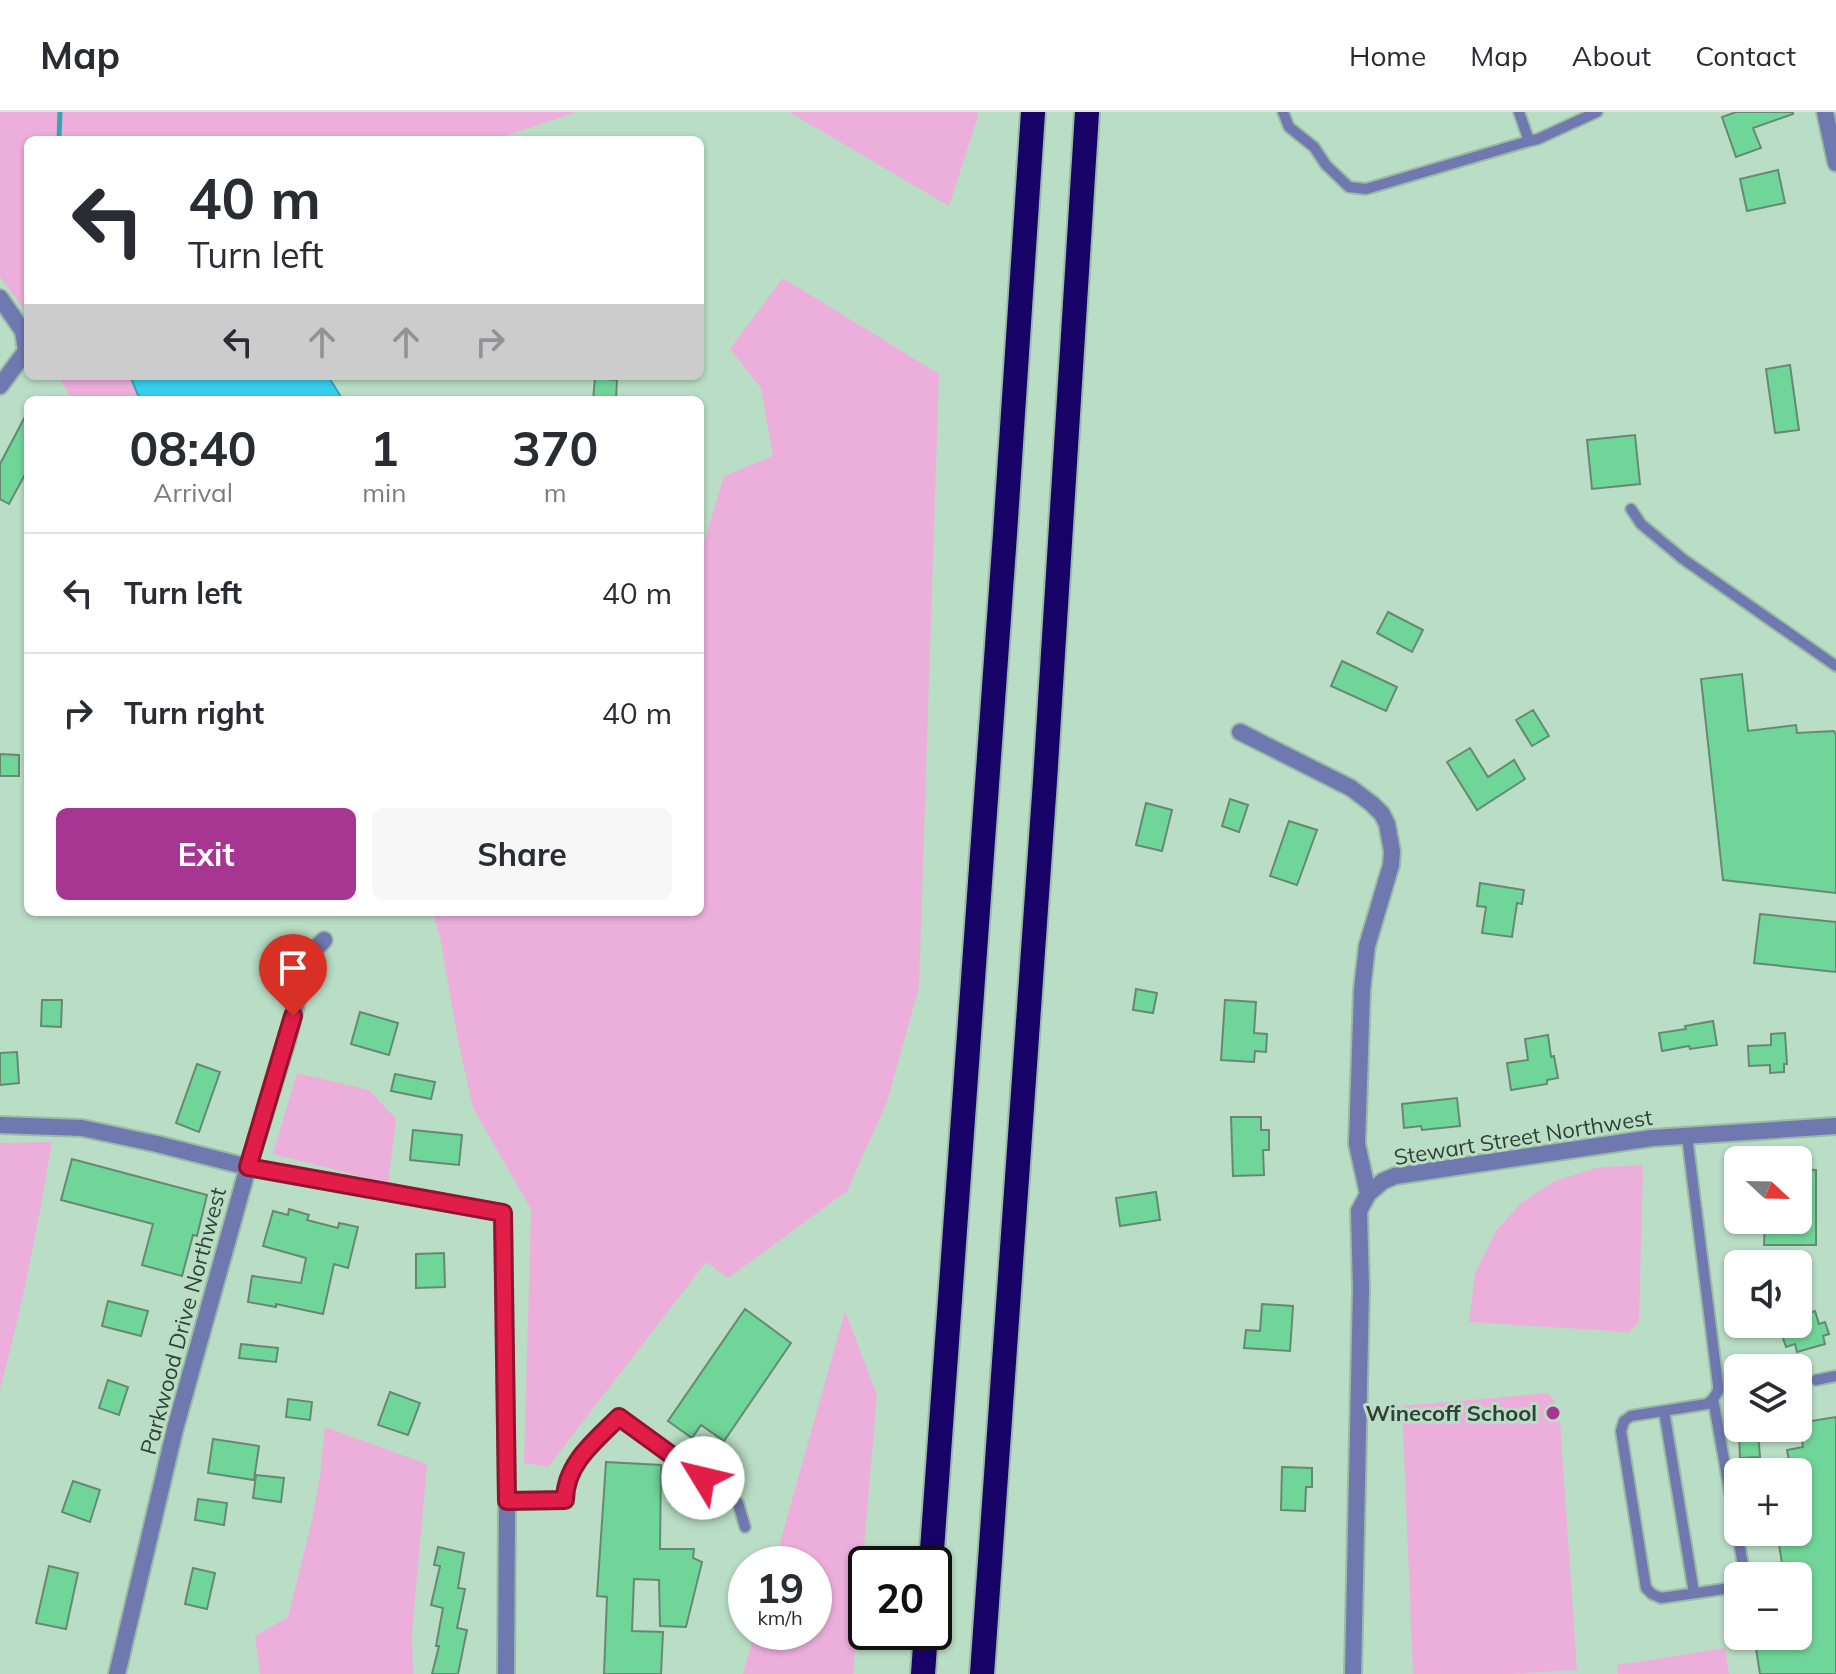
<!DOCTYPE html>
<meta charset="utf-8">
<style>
body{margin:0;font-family:Mulish,sans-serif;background:#f7f7f7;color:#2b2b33;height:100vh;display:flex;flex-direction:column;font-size:30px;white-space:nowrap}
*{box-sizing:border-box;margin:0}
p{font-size:26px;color:#7c7c81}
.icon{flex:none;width:44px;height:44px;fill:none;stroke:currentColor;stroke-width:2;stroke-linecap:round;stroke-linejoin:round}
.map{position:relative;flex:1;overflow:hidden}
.panel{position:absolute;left:24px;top:284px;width:680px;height:520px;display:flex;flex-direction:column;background:#fff;border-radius:12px;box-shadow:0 2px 6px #0004}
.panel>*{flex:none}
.guide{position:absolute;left:24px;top:24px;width:680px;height:244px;border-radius:12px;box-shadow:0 2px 6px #0004;background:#fff;color:#2b2b33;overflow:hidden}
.needle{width:52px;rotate:112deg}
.controls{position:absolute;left:1724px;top:1034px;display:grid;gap:16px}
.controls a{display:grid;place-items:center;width:88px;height:88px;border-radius:12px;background:#fff;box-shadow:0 2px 6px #0004;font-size:40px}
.speed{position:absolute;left:728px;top:1434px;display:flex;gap:16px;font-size:40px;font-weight:700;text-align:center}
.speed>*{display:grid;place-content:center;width:104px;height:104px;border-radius:50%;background:#fff;box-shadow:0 2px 6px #0004;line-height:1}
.speed small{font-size:20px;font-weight:400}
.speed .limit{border:4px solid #111;border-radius:12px;background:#fff;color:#111}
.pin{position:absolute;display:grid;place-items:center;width:68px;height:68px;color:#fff;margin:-82px -34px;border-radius:50% 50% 50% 0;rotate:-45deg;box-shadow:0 0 8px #0007}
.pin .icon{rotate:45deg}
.me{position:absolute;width:88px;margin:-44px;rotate:306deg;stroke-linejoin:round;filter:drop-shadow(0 0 6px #0008)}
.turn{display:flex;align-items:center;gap:28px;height:168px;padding:0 32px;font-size:36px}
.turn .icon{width:104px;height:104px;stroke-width:2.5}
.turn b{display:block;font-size:56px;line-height:68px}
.lanes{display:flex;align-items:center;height:76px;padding:0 32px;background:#0003;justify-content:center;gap:40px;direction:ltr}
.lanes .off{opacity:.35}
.eta{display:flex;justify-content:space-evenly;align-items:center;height:136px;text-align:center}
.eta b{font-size:48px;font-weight:700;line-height:56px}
.button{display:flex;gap:16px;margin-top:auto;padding:16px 32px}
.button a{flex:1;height:92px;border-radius:12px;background:#a63692;color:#fff;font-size:32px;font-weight:700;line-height:92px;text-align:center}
.button a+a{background:#f7f7f7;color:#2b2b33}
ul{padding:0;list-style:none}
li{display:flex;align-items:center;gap:24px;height:120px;padding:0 32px;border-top:2px solid #e1e1e2}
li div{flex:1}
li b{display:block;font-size:30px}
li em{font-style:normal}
header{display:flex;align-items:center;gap:48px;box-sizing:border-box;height:112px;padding:0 40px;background:#fff;border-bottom:2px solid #e1e1e2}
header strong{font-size:38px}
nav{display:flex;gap:44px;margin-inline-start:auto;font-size:28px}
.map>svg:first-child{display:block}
</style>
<header>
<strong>Map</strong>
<nav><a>Home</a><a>Map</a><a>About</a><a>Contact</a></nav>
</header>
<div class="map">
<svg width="1836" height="1562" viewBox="0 0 1836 1562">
<rect width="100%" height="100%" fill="#b9dec5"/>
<path fill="#ecafdc" d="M 0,0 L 577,0 L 499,26 L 499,28 L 28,28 L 28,203 L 0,165 Z
M 789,0 L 977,0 L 978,4 L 949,94 Z
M 783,166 L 939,262 L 919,875 L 887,990 L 847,1079 L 728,1166 L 706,1150 L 548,1355 L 524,1351 L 531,1097 L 473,996 L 458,929 L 440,825 L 432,800 L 700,800 L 700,443 L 724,364 L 773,344 L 761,276 L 730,237 Z
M 58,264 L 130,264 L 140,288 L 72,288 Z
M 297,961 L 369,978 L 396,1007 L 388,1071 L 273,1042 Z
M 52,1030 C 38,1114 22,1196 0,1277 L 0,1031 Z
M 1643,1053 L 1639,1210 L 1629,1220 L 1469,1210 L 1475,1161 L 1496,1119 L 1521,1091 L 1555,1069 L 1599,1055 Z
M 845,1199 L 877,1283 L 853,1562 L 743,1562 L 755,1520 L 814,1520 L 814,1452 L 774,1452 Z
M 1548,1281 L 1559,1295 L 1577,1558 L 1509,1562 L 1413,1562 L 1402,1294 Z
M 325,1315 L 427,1352 L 412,1520 L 413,1562 L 260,1562 L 255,1524 L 288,1505 L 312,1408 L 320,1364 Z
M 1725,1536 L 1729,1562 L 1618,1562 L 1617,1553 Z"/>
<path fill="#36cfef" stroke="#35a4b8" stroke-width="2" d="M 130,264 L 328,264 L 343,288 L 140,288 Z"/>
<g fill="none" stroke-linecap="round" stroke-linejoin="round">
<path stroke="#35a4b8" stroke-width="5" d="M 59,28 L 60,0"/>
</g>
<path fill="#70d598" stroke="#678973" stroke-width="2" d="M 1736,0 L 1793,0 L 1793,2 L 1753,16 L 1761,36 L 1736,45 L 1722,5 Z
M 1778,58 L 1785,91 L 1747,99 L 1740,67 Z
M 1790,253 L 1799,318 L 1775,321 L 1766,257 Z
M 595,266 L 617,268 L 616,288 L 593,288 Z
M 28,299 L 28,357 L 9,392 L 0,387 L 0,352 Z
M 1635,323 L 1640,372 L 1592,377 L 1587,328 Z
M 1388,500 L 1423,518 L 1412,540 L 1377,521 Z
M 1342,549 L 1397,575 L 1386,599 L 1331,574 Z
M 1742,562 L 1748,619 L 1796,613 L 1797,621 L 1834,619 L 1836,623 L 1836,781 L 1723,768 L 1701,567 Z
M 1533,598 L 1549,624 L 1532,634 L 1516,608 Z
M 1470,636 L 1488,665 L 1514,648 L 1525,667 L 1477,698 L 1447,650 Z
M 0,642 L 19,643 L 19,664 L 0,664 Z
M 1230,687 L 1248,693 L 1239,720 L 1222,714 Z
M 1146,691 L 1172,698 L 1162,739 L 1136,733 Z
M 1289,709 L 1317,718 L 1297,773 L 1270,764 Z
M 1480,771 L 1524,778 L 1522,792 L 1517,791 L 1512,825 L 1482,821 L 1486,795 L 1477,794 Z
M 1760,802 L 1836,810 L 1836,860 L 1754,851 Z
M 1136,877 L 1157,881 L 1153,901 L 1133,898 Z
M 42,888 L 62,888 L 61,915 L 41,914 Z
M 1225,888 L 1256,890 L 1254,921 L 1267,922 L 1266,940 L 1255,939 L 1254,950 L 1221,948 Z
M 360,900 L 398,911 L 389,943 L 351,932 Z
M 1713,909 L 1717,933 L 1690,937 L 1689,934 L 1662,939 L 1659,921 L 1686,917 L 1685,914 Z
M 1785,921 L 1787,952 L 1784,952 L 1784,960 L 1770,961 L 1770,953 L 1749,954 L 1748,934 L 1771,933 L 1771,922 Z
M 1548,923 L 1551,945 L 1554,944 L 1558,966 L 1547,968 L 1547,972 L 1511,978 L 1507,951 L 1528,948 L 1525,927 Z
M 17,940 L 19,971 L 0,973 L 0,941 Z
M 197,952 L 220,960 L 199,1020 L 176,1011 Z
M 395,962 L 435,970 L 431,987 L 391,979 Z
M 1457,986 L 1460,1014 L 1422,1018 L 1421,1014 L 1404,1016 L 1402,992 Z
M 1231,1005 L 1261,1005 L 1261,1018 L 1269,1018 L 1269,1038 L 1263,1038 L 1264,1063 L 1233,1064 Z
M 413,1018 L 462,1023 L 459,1053 L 410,1048 Z
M 72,1047 L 207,1083 L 197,1124 L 193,1123 L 182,1164 L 142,1153 L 153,1112 L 61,1088 Z
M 1798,1057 L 1816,1058 L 1816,1133 L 1764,1133 L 1765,1108 L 1798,1108 Z
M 1156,1080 L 1160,1108 L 1120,1114 L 1116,1086 Z
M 289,1097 L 309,1103 L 307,1108 L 338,1116 L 339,1111 L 358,1115 L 348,1156 L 334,1152 L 323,1202 L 276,1192 L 276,1195 L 248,1190 L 252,1164 L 301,1171 L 306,1146 L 263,1134 L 273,1099 L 288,1103 Z
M 444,1141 L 445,1175 L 416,1176 L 416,1142 Z
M 108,1189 L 148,1199 L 141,1224 L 102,1214 Z
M 1262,1192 L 1293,1194 L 1290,1239 L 1244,1236 L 1246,1218 L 1260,1219 Z
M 745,1197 L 791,1231 L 724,1329 L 701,1313 L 692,1326 L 668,1309 Z
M 1815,1199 L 1819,1212 L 1825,1210 L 1829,1222 L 1823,1224 L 1825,1232 L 1797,1240 L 1795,1232 L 1786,1235 L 1782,1223 L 1797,1218 L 1795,1212 L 1798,1212 L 1798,1205 Z
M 241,1232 L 278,1236 L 276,1250 L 239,1246 Z
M 108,1268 L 128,1275 L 119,1303 L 99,1296 Z
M 390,1280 L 420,1291 L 408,1323 L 378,1313 Z
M 288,1287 L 312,1290 L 310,1308 L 286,1305 Z
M 1836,1305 L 1836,1562 L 1760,1562 L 1755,1530 L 1771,1527 L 1770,1524 L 1798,1524 L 1798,1464 L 1784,1464 L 1777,1420 L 1798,1420 L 1798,1360 L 1791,1360 L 1787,1338 L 1803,1335 L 1799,1311 Z
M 1758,1319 L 1760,1345 L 1740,1346 L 1739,1320 Z
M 213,1327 L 259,1334 L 254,1368 L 208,1361 Z
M 606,1350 L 661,1353 L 660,1437 L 694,1437 L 693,1446 L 702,1450 L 686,1515 L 660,1514 L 659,1468 L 634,1467 L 632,1519 L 663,1520 L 661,1562 L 604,1562 L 607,1485 L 597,1484 Z
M 1282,1355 L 1312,1356 L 1312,1375 L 1306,1375 L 1305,1399 L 1281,1398 Z
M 256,1363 L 284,1366 L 281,1390 L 253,1386 Z
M 73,1369 L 100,1378 L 90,1410 L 62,1400 Z
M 198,1387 L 227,1391 L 224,1413 L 195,1408 Z
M 438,1435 L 464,1441 L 458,1476 L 465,1477 L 457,1516 L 467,1518 L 458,1562 L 432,1562 L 439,1534 L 436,1534 L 443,1496 L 431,1493 L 440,1454 L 434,1453 Z
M 49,1454 L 78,1461 L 66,1517 L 36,1511 Z
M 193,1456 L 215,1461 L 207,1497 L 185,1492 Z"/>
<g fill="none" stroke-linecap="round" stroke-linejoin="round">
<defs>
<path id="service" d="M 1283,0 L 1289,15 L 1314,35 L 1326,53 L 1349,75 L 1366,77 L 1529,29
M 1519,0 L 1529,29 L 1538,27 L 1597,0
M 1631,397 L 1641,412 L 1683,447 L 1836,554
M 1687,1024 L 1718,1273 L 1718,1279 L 1713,1287 L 1745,1464
M 1816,1268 L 1836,1264
M 1713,1287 L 1707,1292 L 1631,1304 L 1624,1309 L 1621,1319 L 1646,1476 L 1652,1482 L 1661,1486 L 1738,1475
M 1664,1299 L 1694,1481
M 507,1389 L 565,1388 C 565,1351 595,1329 619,1305 L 738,1391 L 745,1415"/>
<path id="minor" d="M 0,186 L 23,219 L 26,239 L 0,274
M 1240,620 L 1351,676 L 1372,692 L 1382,702 L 1387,712 L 1392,739 L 1391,753 L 1367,834 L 1362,878 L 1357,1032 L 1368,1082
M 0,1013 L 82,1016 L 157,1032 L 248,1055 L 503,1101 L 507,1389 L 506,1562
M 117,1562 L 175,1317 L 248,1055 L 288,926 L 304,859 L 313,839 L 324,828
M 1353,1562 L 1361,1176 L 1359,1099 L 1368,1082 L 1383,1069 L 1395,1064 L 1652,1026 L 1836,1014"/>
<path id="tertiary" d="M 1825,0 L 1836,51"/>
<path id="motorway" d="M 931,1452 L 1005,422 L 1033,0
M 923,1562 L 926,1520
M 982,1562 L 1045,669 L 1087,0"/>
</defs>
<use href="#service" stroke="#9bbba6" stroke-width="14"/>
<use href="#minor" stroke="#9bbba6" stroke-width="20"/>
<use href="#tertiary" stroke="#9bbba6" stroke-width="20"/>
<use href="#motorway" stroke="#9bbba6" stroke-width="28"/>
<use href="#service" stroke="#6f79af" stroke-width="10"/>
<use href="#minor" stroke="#6f79af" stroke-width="16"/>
<use href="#tertiary" stroke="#6f79af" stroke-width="16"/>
<use href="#motorway" stroke="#170367" stroke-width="24"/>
</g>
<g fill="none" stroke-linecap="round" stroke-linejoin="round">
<defs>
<path id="route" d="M 293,904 L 248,1055 L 503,1101 L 507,1389 L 565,1388 C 565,1352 595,1329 619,1305 L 703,1366"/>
</defs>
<use href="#route" stroke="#92132f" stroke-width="20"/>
<use href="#route" stroke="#e11d48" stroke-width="14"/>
</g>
<circle fill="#a63692" stroke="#b9dec5" stroke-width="3" cx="1553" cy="1301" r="8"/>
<g text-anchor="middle" stroke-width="6" stroke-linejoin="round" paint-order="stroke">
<g font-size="22" fill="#324037" stroke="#b9dec5">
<text transform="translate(1523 1025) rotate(-9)" y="8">Stewart Street Northwest</text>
<text transform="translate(183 1209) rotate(-75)" y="8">Parkwood Drive Northwest</text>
</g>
<g font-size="22" font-weight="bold" fill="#324037" stroke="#b9dec5" text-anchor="end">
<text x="1537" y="1309">Winecoff School</text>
</g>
</g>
</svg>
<div class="controls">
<a><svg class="needle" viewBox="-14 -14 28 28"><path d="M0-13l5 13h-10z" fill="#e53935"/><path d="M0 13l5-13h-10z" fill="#7c7c81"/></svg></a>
<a><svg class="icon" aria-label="sound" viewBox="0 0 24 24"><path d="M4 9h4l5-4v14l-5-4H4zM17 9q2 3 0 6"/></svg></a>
<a><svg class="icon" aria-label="layers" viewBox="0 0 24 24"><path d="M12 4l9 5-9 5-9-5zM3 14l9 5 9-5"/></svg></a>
<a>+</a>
<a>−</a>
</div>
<div class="speed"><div>19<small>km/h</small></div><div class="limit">20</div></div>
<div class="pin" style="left:293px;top:904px;background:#d93025"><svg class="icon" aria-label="arrive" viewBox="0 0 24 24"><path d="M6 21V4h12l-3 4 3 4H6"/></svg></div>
<svg class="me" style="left:703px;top:1366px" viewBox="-20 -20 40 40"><circle r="19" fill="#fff"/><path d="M0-13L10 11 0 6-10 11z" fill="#e11d48"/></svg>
<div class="guide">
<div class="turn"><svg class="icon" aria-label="left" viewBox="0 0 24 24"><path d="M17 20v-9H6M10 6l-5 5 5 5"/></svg><div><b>40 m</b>Turn left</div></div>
<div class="lanes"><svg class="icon" aria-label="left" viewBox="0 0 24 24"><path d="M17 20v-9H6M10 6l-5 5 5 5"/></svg><svg class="icon off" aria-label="ahead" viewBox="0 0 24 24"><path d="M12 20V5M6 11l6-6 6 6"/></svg><svg class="icon off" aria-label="ahead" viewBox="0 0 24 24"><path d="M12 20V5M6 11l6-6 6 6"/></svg><svg class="icon off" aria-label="right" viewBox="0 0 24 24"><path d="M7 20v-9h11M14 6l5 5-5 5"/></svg></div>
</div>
<section class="panel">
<div class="eta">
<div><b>08:40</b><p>Arrival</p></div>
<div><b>1</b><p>min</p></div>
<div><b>370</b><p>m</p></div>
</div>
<ul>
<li><svg class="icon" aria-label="left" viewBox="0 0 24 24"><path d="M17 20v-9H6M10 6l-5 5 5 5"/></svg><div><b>Turn left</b></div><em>40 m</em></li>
<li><svg class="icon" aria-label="right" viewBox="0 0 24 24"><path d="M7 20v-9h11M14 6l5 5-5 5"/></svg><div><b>Turn right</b></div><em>40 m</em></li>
</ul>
<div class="button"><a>Exit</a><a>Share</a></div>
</section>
</div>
